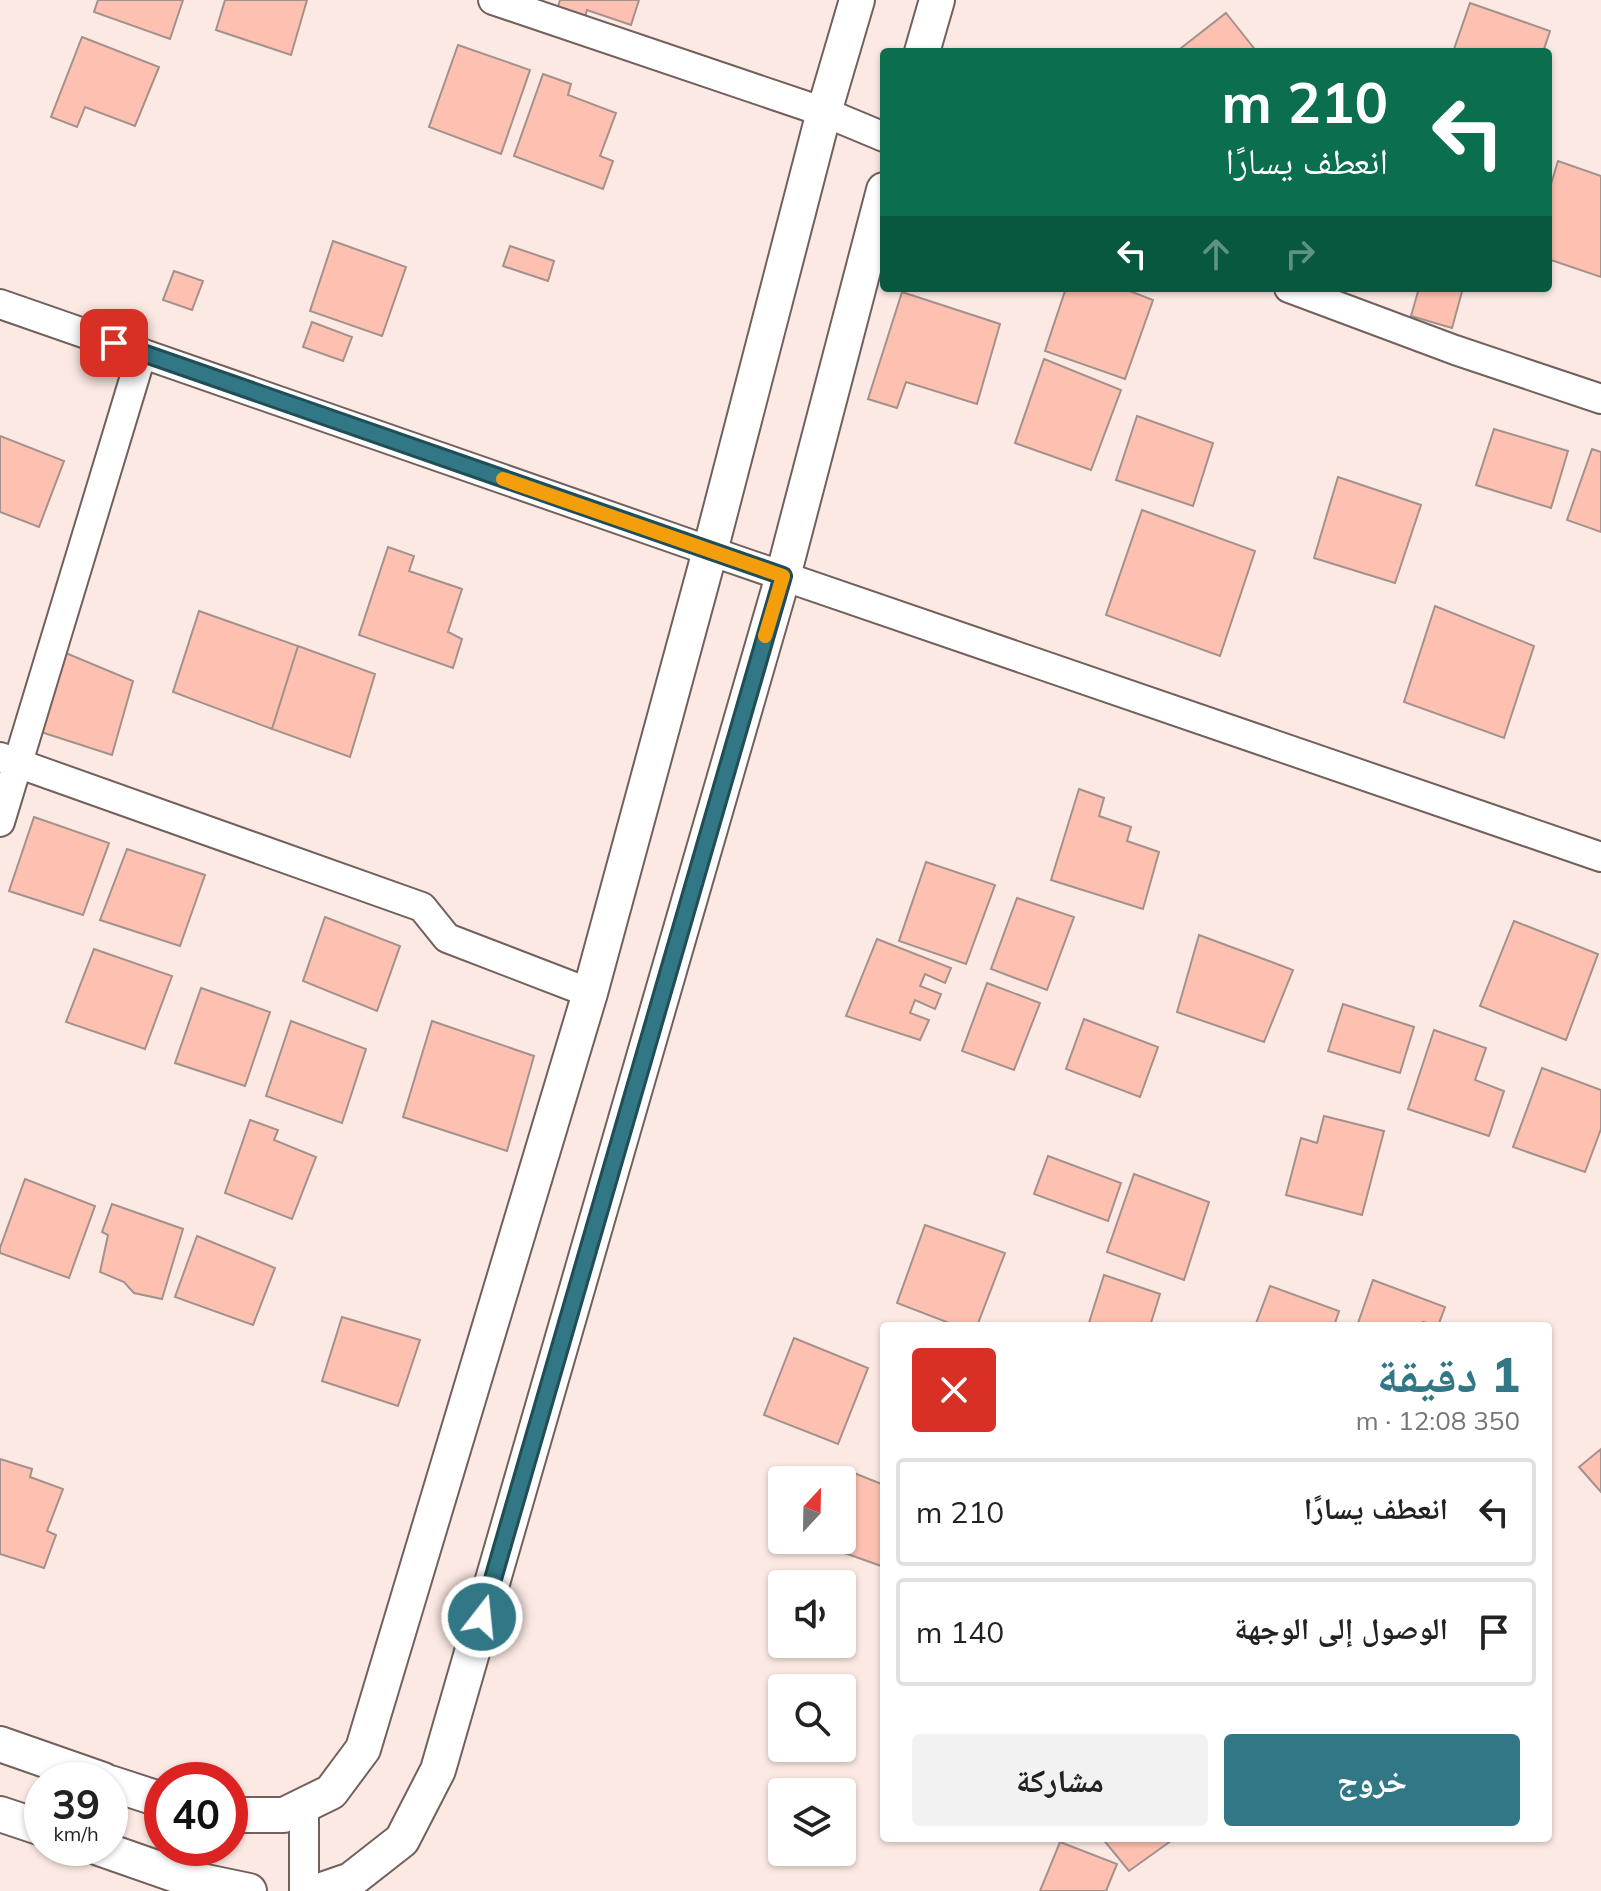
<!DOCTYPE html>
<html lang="ar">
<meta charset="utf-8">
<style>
body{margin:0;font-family:Mulish,"Noto Naskh Arabic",sans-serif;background:#f2f2f2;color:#222;direction:rtl;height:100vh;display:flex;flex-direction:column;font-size:30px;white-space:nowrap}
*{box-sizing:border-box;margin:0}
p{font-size:26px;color:#767676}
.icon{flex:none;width:44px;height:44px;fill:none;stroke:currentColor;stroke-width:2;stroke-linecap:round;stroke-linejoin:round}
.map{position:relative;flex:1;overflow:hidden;direction:ltr}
.side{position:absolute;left:880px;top:1322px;width:672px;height:520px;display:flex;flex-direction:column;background:#fff;border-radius:8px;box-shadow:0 2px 6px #0004;direction:rtl}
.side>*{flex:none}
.banner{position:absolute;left:880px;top:48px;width:672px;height:244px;border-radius:8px;box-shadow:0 2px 6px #0004;direction:rtl;background:#0b6e4f;color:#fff;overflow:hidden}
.needle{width:52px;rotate:22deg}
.fabs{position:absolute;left:768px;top:1466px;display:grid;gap:16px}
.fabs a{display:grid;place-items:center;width:88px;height:88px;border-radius:8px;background:#fff;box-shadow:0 2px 6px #0004;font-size:40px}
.speed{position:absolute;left:24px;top:1762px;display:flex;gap:16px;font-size:40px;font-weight:700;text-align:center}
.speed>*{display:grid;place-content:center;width:104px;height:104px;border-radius:50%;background:#fff;box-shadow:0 2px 6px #0004;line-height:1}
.speed small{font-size:20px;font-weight:400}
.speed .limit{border:12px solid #d22;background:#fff;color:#111}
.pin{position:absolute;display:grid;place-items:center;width:68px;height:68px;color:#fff;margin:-34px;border-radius:16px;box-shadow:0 4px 12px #0006}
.me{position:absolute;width:88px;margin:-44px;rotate:16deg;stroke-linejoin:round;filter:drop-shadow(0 0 6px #0008)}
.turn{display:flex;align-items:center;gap:28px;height:168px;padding:0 32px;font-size:36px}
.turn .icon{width:104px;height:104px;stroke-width:2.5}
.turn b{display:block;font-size:56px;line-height:68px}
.lanes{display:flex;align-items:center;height:76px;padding:0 32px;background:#0003;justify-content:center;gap:40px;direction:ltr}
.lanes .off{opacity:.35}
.round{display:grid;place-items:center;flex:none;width:84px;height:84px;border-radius:8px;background:#f2f2f2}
.head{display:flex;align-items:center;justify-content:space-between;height:136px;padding:0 32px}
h1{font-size:48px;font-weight:800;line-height:60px;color:#327785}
.cta{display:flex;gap:16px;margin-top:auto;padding:16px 32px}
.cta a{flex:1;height:92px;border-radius:8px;background:#327785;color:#fff;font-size:32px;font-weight:800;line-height:92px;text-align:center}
.cta a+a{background:#f2f2f2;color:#222}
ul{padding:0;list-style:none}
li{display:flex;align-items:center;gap:24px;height:108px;margin:0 16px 12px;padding:0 16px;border:4px solid #e0e0e0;border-radius:8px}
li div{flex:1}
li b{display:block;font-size:30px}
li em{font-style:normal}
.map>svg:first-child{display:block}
</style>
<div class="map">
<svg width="1601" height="1891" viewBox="0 0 1601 1891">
<rect width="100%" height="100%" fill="#fce9e3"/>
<path fill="#fec1b1" stroke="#a3918c" stroke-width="2" d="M 98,0 L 183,0 L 170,39 L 94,12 Z
M 225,0 L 307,0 L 291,55 L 216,30 Z
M 560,0 L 639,0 L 631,25 L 587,10 L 582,28 L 554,20 Z
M 1470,3 L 1550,31 L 1543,52 L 1453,52 Z
M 1226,13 L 1257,52 L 1176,52 Z
M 82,37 L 159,67 L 135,126 L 85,107 L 77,127 L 51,117 Z
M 458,45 L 530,70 L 501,154 L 429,127 Z
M 543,74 L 571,84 L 568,95 L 616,113 L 600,156 L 613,161 L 603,189 L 514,156 Z
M 1558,161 L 1601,176 L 1601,277 L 1548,259 L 1548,194 Z
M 333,241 L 406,267 L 382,336 L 310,311 Z
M 510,246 L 554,261 L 548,281 L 503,266 Z
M 174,271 L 203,281 L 192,310 L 163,300 Z
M 1066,288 L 1122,288 L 1153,300 L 1125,379 L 1045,351 Z
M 1419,288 L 1463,288 L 1452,328 L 1411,316 Z
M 902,292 L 1000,324 L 977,404 L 906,382 L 897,408 L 868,399 Z
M 312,322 L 352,337 L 343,361 L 303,347 Z
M 1044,359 L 1121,390 L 1091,470 L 1015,443 Z
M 1137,416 L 1213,443 L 1193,506 L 1116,480 Z
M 1494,429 L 1568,451 L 1551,508 L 1476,485 Z
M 0,436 L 64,461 L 39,527 L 0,512 Z
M 1592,449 L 1601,452 L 1601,532 L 1567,520 Z
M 1338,477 L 1421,505 L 1395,583 L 1314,558 Z
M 1142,510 L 1255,551 L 1220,656 L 1106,615 Z
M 388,547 L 414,556 L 409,571 L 462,589 L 448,632 L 462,639 L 453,668 L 359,635 Z
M 1435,606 L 1534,646 L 1504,738 L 1404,702 Z
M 199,611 L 298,646 L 272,729 L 173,692 Z
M 298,646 L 375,674 L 350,757 L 272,729 Z
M 61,651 L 133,681 L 112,755 L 38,731 Z
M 1079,789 L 1104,798 L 1099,816 L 1131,827 L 1127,841 L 1159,852 L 1143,909 L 1051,880 Z
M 34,817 L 109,843 L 83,915 L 9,891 Z
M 127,849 L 205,875 L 180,946 L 100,920 Z
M 926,862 L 995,885 L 966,964 L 899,941 Z
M 1017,898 L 1074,917 L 1047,990 L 991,969 Z
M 325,917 L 400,946 L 377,1011 L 303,981 Z
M 1514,921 L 1598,954 L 1566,1040 L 1480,1006 Z
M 1199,935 L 1293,970 L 1264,1042 L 1177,1012 Z
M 877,939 L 951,968 L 945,983 L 925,974 L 920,986 L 941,994 L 935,1009 L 915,1000 L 910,1013 L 929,1020 L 920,1040 L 846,1016 Z
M 94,949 L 172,976 L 145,1049 L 66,1022 Z
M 987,983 L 1040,1003 L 1014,1070 L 962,1051 Z
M 201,988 L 270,1012 L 245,1086 L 175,1063 Z
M 1343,1004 L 1414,1027 L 1400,1073 L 1328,1051 Z
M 1084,1019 L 1158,1047 L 1140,1097 L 1066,1069 Z
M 291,1021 L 366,1049 L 342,1123 L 266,1096 Z
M 432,1021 L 534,1056 L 507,1151 L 403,1117 Z
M 1434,1030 L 1486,1048 L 1475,1080 L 1504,1091 L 1489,1136 L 1408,1109 Z
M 1542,1068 L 1601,1090 L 1601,1129 L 1585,1172 L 1513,1147 Z
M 1324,1116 L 1384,1131 L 1362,1215 L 1286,1195 L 1301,1138 L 1317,1143 Z
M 250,1120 L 278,1130 L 274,1140 L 316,1157 L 292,1219 L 225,1193 Z
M 1048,1156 L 1121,1183 L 1108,1221 L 1034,1194 Z
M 1134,1174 L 1209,1202 L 1184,1280 L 1107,1252 Z
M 25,1179 L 95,1206 L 69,1278 L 0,1253 L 0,1248 Z
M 112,1204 L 183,1229 L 162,1299 L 134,1293 L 124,1282 L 100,1272 L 108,1235 L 102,1232 Z
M 925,1225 L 1005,1253 L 977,1326 L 957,1326 L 897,1303 Z
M 197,1236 L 275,1268 L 253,1325 L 175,1297 Z
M 1104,1275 L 1160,1294 L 1150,1326 L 1088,1326 Z
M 1373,1280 L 1445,1307 L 1438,1326 L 1423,1322 L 1421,1326 L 1357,1326 Z
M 1270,1286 L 1339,1311 L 1334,1326 L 1255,1326 Z
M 342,1317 L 420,1340 L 398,1406 L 322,1381 Z
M 794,1338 L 868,1368 L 838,1444 L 764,1415 Z
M 1601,1449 L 1601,1492 L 1579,1467 Z
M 0,1459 L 32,1469 L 30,1477 L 63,1489 L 47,1531 L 56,1535 L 44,1568 L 0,1554 Z
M 839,1467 L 884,1485 L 884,1567 L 811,1541 L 842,1540 L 842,1480 L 834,1480 Z
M 1102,1838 L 1175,1838 L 1129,1871 Z
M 1060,1842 L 1117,1864 L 1106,1891 L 1040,1891 Z"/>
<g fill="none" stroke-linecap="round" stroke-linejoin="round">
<defs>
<path id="minor" d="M 493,0 L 824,112 L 884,137
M 1289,288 L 1455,350 L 1601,399
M 0,304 L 710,551 L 1601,857
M 0,757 L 422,907 L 447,938 L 590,993
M 0,822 L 142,353
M 304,1891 L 304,1804"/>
<path id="tertiary" d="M 922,52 L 937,0
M 0,1744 L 103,1780
M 110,1783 L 162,1800
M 0,1814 L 42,1828
M 230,1815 L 284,1815 L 331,1792 L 363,1749 L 590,993 L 710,551 L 824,112 L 857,0
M 99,1848 L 182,1877 L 249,1891
M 319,1891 L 351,1880 L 402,1840 L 438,1770 L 783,576 L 884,190"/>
</defs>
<use href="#minor" stroke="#71605c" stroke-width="32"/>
<use href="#tertiary" stroke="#71605c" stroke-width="38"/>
<use href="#minor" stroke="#fff" stroke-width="28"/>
<use href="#tertiary" stroke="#fff" stroke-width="34"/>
</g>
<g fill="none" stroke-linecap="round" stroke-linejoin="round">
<defs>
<path id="route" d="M 114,343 L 783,576 L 482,1617"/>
</defs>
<use href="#route" stroke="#204d56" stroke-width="20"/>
<use href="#route" stroke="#327785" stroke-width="14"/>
<path stroke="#f59e0b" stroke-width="14" d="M 503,479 L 783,576 L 765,636"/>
</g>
</svg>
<div class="fabs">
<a><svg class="needle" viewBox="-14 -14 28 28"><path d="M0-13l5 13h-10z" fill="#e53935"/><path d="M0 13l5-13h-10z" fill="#767676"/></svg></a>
<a><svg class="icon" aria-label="sound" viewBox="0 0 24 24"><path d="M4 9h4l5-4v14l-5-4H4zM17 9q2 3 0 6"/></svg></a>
<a><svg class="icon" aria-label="search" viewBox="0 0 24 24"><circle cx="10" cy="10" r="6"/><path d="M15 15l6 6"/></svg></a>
<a><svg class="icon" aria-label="layers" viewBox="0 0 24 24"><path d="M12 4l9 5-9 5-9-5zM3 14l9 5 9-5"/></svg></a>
</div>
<div class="speed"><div>39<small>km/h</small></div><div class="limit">40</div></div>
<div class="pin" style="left:114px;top:343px;background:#d93025"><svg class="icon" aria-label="arrive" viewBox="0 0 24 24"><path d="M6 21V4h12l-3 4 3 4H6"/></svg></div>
<svg class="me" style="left:482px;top:1617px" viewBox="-20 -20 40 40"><circle r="17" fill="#327785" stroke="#fff" stroke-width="3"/><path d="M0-11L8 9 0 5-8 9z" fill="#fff"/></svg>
<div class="banner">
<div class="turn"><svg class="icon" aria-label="left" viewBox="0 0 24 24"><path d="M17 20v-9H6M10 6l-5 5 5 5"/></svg><div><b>210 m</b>انعطف يسارًا</div></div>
<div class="lanes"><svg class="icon" aria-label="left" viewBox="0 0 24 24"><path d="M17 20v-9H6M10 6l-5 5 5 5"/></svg><svg class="icon off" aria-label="ahead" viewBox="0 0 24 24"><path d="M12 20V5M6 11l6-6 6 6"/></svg><svg class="icon off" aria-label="right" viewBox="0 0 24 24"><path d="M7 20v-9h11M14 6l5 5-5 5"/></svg></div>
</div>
<section class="side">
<div class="head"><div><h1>1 دقيقة</h1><p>350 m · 12:08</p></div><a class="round" style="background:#d93025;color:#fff"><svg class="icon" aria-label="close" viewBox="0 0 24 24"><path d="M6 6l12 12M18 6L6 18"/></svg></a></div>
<ul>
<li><svg class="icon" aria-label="left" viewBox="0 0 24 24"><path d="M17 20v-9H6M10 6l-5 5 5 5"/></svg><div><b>انعطف يسارًا</b></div><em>210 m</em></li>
<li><svg class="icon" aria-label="arrive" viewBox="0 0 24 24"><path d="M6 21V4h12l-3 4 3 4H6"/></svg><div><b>الوصول إلى الوجهة</b></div><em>140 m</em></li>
</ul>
<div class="cta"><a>خروج</a><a>مشاركة</a></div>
</section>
</div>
